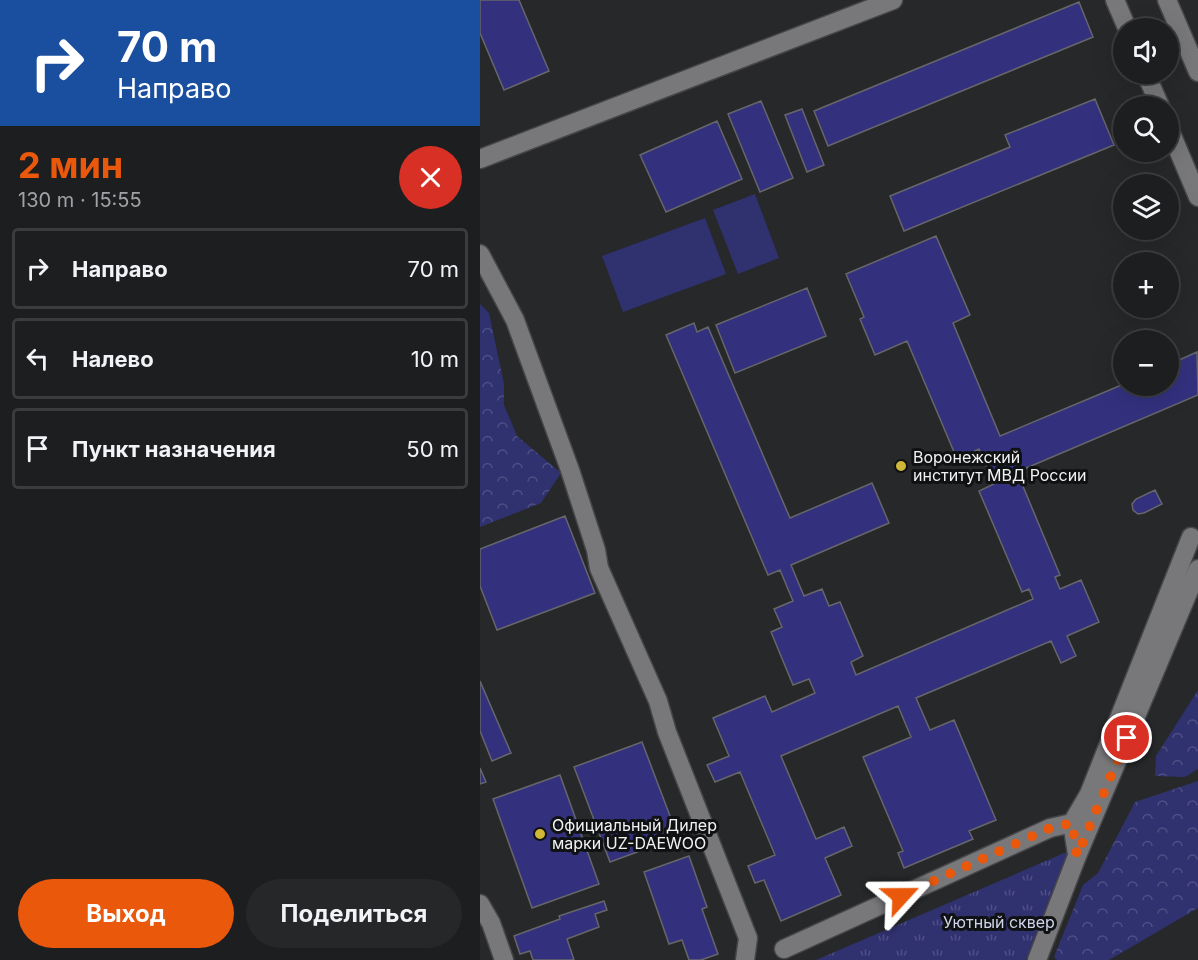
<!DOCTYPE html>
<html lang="ru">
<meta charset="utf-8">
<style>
body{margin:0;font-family:Inter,sans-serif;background:#252729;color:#f1f3f6;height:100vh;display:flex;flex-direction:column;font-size:22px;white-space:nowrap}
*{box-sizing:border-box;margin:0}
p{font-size:20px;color:#a0a2a5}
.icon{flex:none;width:33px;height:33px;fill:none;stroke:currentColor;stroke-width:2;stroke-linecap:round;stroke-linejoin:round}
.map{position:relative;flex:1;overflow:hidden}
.sheet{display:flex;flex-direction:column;background:#1d1e20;width:480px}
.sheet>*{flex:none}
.guide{background:#1a4fa0;color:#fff;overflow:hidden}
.tools{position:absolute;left:633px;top:18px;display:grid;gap:12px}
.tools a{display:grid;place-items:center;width:66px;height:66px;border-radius:50%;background:#1d1e20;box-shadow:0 6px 24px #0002,0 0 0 2px #3b3c3e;font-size:30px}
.pin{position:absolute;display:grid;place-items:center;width:51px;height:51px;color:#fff;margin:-26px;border:3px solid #fff;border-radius:50%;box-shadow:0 2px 6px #0007}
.me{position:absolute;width:66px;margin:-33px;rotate:66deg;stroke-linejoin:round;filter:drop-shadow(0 0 4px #0008)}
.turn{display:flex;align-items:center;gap:21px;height:126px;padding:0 18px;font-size:27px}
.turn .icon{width:78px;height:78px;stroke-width:2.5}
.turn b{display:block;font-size:42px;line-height:51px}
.round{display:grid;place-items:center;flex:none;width:63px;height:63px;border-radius:32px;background:#252729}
.summary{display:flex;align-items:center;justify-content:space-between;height:102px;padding:0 18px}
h1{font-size:36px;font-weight:700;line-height:45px;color:#ea580c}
.cta{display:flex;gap:12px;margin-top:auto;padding:12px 18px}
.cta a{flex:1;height:69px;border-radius:36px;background:#ea580c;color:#fff;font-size:24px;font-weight:700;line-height:69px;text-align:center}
.cta a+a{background:#252729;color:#f1f3f6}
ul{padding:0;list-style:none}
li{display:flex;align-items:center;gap:18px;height:81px;margin:0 12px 9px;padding:0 6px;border:3px solid #3b3c3e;border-radius:6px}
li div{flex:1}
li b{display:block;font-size:22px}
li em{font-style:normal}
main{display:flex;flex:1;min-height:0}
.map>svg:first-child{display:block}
</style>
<main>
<section class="sheet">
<div class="guide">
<div class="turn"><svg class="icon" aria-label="right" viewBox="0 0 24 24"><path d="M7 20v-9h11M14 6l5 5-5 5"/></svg><div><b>70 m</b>Направо</div></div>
</div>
<div class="summary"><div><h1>2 мин</h1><p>130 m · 15:55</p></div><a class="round" style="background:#d93025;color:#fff"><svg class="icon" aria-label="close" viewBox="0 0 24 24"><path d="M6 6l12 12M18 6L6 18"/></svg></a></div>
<ul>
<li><svg class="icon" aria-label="right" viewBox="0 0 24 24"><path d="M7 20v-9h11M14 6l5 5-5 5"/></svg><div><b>Направо</b></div><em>70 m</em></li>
<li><svg class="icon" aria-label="left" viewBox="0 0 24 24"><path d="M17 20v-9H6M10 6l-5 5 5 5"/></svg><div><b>Налево</b></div><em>10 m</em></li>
<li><svg class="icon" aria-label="arrive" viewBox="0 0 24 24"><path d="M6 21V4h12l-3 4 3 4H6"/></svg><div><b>Пункт назначения</b></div><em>50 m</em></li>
</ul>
<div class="cta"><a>Выход</a><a>Поделиться</a></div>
</section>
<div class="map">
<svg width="718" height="960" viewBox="0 0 718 960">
<defs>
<pattern id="forest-crowns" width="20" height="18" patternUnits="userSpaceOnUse" patternTransform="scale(1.5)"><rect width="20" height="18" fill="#30316f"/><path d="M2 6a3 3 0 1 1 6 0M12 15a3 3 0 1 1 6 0" fill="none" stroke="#4e4f84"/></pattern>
<pattern id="park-tufts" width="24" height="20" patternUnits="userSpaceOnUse" patternTransform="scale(1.5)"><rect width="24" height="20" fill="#30316f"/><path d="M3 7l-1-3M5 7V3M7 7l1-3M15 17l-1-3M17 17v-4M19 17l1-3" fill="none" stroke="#4e4f84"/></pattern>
</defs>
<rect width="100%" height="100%" fill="#27282a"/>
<path fill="url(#forest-crowns)" d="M 0,304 L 9,313 L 24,384 L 24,405 L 37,436 L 81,473 L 61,503 L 0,527 Z
M 718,690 L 718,769 L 705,777 L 675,776 L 676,756 Z
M 718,781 L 718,908 L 629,960 L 577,960 L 574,957 L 603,885 L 618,873 L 655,802 Z"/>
<path fill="url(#park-tufts)" d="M 589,851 L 546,960 L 336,960 Z"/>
<path fill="#30316f" d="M 275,194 L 299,258 L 258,274 L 233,210 Z
M 225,218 L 246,274 L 143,312 L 122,256 Z"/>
<path fill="#33317e" stroke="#66666a" stroke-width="1.5" d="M 0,0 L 39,0 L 69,71 L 24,90 L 0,33 Z
M 599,2 L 613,37 L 348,146 L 334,111 Z
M 615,99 L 634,145 L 424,231 L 410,196 L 530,147 L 525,135 Z
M 281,101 L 313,178 L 280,192 L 248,114 Z
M 322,109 L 344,165 L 327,172 L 305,115 Z
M 237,121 L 262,179 L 186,212 L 160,155 Z
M 456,236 L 490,315 L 473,323 L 520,436 L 644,384 L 644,386 L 688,386 L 688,365 L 717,352 L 718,395 L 537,472 L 580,575 L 575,577 L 580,589 L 601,580 L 619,622 L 587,636 L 596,656 L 581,663 L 571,641 L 436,698 L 450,730 L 474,720 L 516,820 L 489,831 L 493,839 L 424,868 L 418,853 L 423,851 L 383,757 L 431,737 L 418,706 L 301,756 L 336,839 L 364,827 L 372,846 L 345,858 L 361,895 L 301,921 L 284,880 L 275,883 L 268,866 L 295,855 L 260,772 L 235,782 L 227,765 L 249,756 L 233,718 L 285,696 L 292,712 L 335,693 L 329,679 L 313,685 L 291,632 L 302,627 L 294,609 L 313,601 L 300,570 L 288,575 L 186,335 L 214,323 L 217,332 L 228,327 L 310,518 L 392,483 L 409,523 L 311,565 L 324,596 L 342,589 L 349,606 L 360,602 L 383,656 L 371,662 L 376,675 L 553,599 L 549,589 L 542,592 L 499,491 L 514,484 L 499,449 L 477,459 L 427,341 L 395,355 L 380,319 L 384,317 L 366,274 Z
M 327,288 L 346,336 L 255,373 L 236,325 Z
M 675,490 L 682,504 L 664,513 L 658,514 L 653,510 L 652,504 L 656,499 Z
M 85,516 L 115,593 L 17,630 L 0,586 L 0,549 Z
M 0,681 L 31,753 L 12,761 L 0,731 Z
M 162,742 L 198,837 L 130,862 L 94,767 Z
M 0,768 L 6,782 L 0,784 Z
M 80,775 L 119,884 L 52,908 L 13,799 Z
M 209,856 L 227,907 L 222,909 L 238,954 L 221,960 L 209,960 L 202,940 L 189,944 L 164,872 Z
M 124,901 L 127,910 L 115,914 L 119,927 L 87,939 L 94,960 L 53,960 L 50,951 L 40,954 L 34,936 L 80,919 L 79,916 Z"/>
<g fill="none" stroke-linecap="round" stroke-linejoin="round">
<defs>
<path id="minor" d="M 635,0 L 647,28
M 687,0 L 718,72
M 666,74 L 680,106
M 688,126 L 718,197
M 0,159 L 413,0
M 0,254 L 35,320 L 90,470 L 116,550 L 119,568 L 178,701 L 187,732 L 268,938 L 265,960
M 597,854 L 592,823 L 609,794 L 711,537
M 0,904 L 11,923 L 24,960
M 304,949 L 570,828 L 592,823
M 557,960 L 597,856 L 718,569"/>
</defs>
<use href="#minor" stroke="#464649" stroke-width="21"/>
<use href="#minor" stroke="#78787b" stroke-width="18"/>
</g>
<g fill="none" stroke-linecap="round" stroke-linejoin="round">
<path stroke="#ea580c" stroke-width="10" stroke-dasharray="0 18" d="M 421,896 L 570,828 L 592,823 L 597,856 L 647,738"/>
</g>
<g fill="#cfb837" stroke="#101112" stroke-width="2">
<circle cx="421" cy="466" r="6"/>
<circle cx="60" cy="834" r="6"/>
</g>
<g text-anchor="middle" stroke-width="6" stroke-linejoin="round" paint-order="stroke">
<g font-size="16" fill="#f1f2f3" stroke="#101112" text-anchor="start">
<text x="433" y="463">Воронежский<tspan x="433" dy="18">институт МВД России</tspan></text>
<text x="72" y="831">Официальный Дилер<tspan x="72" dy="18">марки UZ-DAEWOO</tspan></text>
</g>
<g font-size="16" fill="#d1d4eb" stroke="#101112">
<text x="519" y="928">Уютный сквер</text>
</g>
</g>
</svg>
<div class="tools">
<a><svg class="icon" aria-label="sound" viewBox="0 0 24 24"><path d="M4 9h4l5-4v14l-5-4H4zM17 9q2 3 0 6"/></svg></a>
<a><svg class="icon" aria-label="search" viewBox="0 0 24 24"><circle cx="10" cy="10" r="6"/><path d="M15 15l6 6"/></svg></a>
<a><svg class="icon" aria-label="layers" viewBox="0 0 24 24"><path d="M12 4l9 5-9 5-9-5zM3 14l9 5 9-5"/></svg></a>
<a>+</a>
<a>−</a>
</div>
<div class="pin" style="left:647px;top:738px;background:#d93025"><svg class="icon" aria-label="arrive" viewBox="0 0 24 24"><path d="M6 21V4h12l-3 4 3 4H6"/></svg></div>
<svg class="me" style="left:421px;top:896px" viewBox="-20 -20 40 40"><path d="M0-17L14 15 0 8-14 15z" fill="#ea580c" stroke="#fff" stroke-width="4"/></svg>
</div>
</main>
